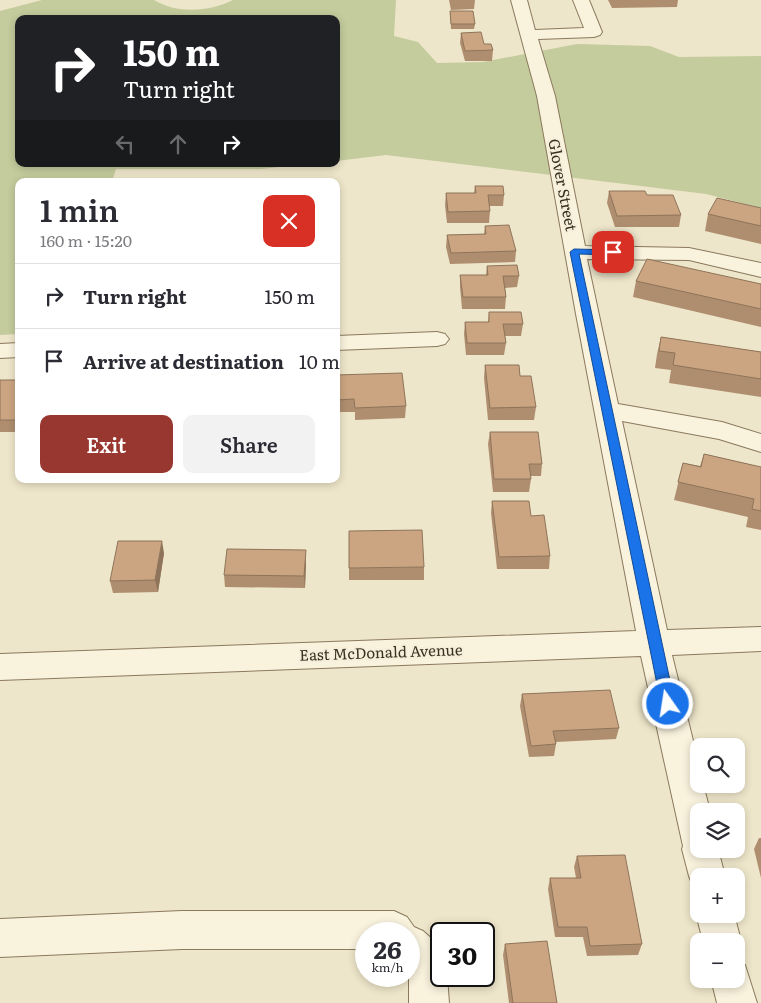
<!DOCTYPE html>
<meta charset="utf-8">
<style>
body{margin:0;font-family:Literata,serif;background:#f2f2f3;color:#2b2b33;height:100vh;display:flex;flex-direction:column;font-size:19px;white-space:nowrap}
*{box-sizing:border-box;margin:0}
p{font-size:16px;color:#7c7c81}
.icon{flex:none;width:28px;height:28px;fill:none;stroke:currentColor;stroke-width:2;stroke-linecap:round;stroke-linejoin:round}
.map{position:relative;flex:1;overflow:hidden}
.side{position:absolute;left:15px;top:178px;width:325px;height:305px;display:flex;flex-direction:column;background:#fff;border-radius:10px;box-shadow:0 2px 8px #0003}
.side>*{flex:none}
.guide{position:absolute;left:15px;top:15px;width:325px;height:152px;border-radius:10px;box-shadow:0 2px 8px #0003;background:#202124;color:#fff;overflow:hidden}
.controls{position:absolute;left:690px;top:738px;display:grid;gap:10px}
.controls a{display:grid;place-items:center;width:55px;height:55px;border-radius:10px;background:#fff;box-shadow:0 2px 8px #0003;font-size:25px}
.speed{position:absolute;left:355px;top:922px;display:flex;gap:10px;font-size:25px;font-weight:700;text-align:center}
.speed>*{display:grid;place-content:center;width:65px;height:65px;border-radius:50%;background:#fff;box-shadow:0 2px 8px #0003;line-height:1}
.speed small{font-size:12px;font-weight:400}
.speed .limit{border:2px solid #111;border-radius:8px;background:#fff;color:#111}
.pin{position:absolute;display:grid;place-items:center;width:42px;height:42px;color:#fff;margin:-21px;border-radius:10px;box-shadow:0 2px 8px #0006}
.me{position:absolute;width:55px;margin:-28px;rotate:347deg;stroke-linejoin:round;filter:drop-shadow(0 0 4px #0008)}
.turn{display:flex;align-items:center;gap:18px;height:105px;padding:0 25px;font-size:22px}
.turn .icon{width:65px;height:65px;stroke-width:2.5}
.turn b{display:block;font-size:35px;line-height:42px}
.lanes{display:flex;align-items:center;height:48px;padding:0 25px;background:#0003;justify-content:center;gap:25px;direction:ltr}
.lanes .off{opacity:.35}
.round{display:grid;place-items:center;flex:none;width:52px;height:52px;border-radius:10px;background:#f2f2f3}
.head{display:flex;align-items:center;justify-content:space-between;height:85px;padding:0 25px}
h1{font-size:30px;font-weight:600;line-height:38px}
.primary-button{display:flex;gap:10px;margin-top:auto;padding:10px 25px}
.primary-button a{flex:1;height:58px;border-radius:10px;background:#983630;color:#fff;font-size:20px;font-weight:600;line-height:58px;text-align:center}
.primary-button a+a{background:#f2f2f3;color:#2b2b33}
ul{padding:0;list-style:none}
li{display:flex;align-items:center;gap:15px;height:65px;padding:0 25px;border-top:1px solid #e1e1e2}
li div{flex:1}
li b{display:block;font-size:19px}
li em{font-style:normal}
.map>svg:first-child{display:block}
</style>
<div class="map">
<svg width="761" height="1003" viewBox="0 0 761 1003">
<rect width="100%" height="100%" fill="#eee6ca"/>
<path fill="#c4cc9d" d="M 42,0 L 154,0 C 177,14 209,12 233,0 L 396,0 L 394,36 L 418,42 L 437,63 L 483,62 L 577,44 L 650,46 L 679,57 L 761,56 L 761,208 L 706,194 L 386,155 L 336,161 L 336,19 L 19,19 L 19,164 L 307,164 L 261,169 L 116,169 L 112,181 L 19,181 L 19,334 L 0,335 L 0,11 Z"/>
<g fill="none" stroke-linecap="round" stroke-linejoin="round">
<defs>
<path id="minor" d="M 511,0 L 527,0 L 535,30 L 584,28 L 573,0 L 589,0 L 602,32 L 600,35 L 594,37 L 538,39 L 555,96 L 585,246 L 689,248 L 761,263 L 761,277 L 689,260 L 587,259 L 618,404 L 722,422 L 761,434 L 761,452 L 719,439 L 622,421 L 667,630 L 761,627 L 761,651 L 672,655 L 699,765 L 699,784 L 703,784 L 710,811 L 699,811 L 699,849 L 718,849 L 725,876 L 699,876 L 699,890 L 694,888 L 689,876 L 682,849 L 683,846 L 641,656 L 0,680 L 0,654 L 636,631 L 576,314 L 537,96 Z
M 437,332 L 445,334 L 449,339 L 445,344 L 437,346 L 336,350 L 336,336 Z
M 19,343 L 19,357 L 0,358 L 0,344 Z
M 699,908 L 699,914 L 734,914 L 741,941 L 736,953 L 736,941 L 703,941 L 696,914 Z
M 182,911 L 394,911 L 407,917 L 414,927 L 423,931 L 441,947 L 441,976 L 447,976 L 449,1003 L 409,1003 L 409,934 L 366,934 L 366,949 L 182,949 L 0,957 L 0,919 Z
M 736,962 L 745,965 L 757,1003 L 717,1003 L 711,979 L 736,979 Z"/>
</defs>
<use href="#minor" stroke="#8b795e" stroke-width="2"/>
<use href="#minor" fill="#f9f2dd" fill-rule="evenodd"/>
</g>
<path fill="#af8e6f" d="M 449,0 L 475,0 L 474,9 L 451,10 Z
M 608,0 L 678,0 L 677,7 L 612,8 Z
M 450,11 L 475,24 L 474,29 L 451,29 Z
M 461,33 L 484,44 L 493,50 L 492,61 L 465,61 L 460,43 Z
M 475,186 L 504,195 L 503,206 L 489,206 L 490,211 L 489,223 L 447,223 L 445,205 L 446,193 L 474,193 Z
M 609,191 L 681,215 L 679,227 L 615,227 L 607,203 Z
M 761,208 L 761,244 L 705,231 L 708,214 Z
M 485,226 L 516,251 L 515,262 L 450,264 L 446,247 L 447,235 L 484,234 Z
M 487,266 L 519,276 L 517,287 L 505,288 L 506,297 L 505,309 L 462,309 L 460,287 L 460,275 L 486,275 Z
M 636,281 L 761,284 L 761,327 L 633,297 Z
M 489,312 L 523,324 L 521,336 L 505,336 L 506,343 L 504,355 L 466,355 L 464,334 L 465,322 L 488,322 Z
M 661,337 L 761,352 L 761,397 L 669,383 L 671,370 L 655,368 L 657,354 Z
M 485,365 L 520,376 L 536,407 L 534,420 L 488,420 L 484,378 Z
M 336,375 L 406,406 L 405,418 L 355,420 L 355,412 L 336,412 Z
M 0,380 L 19,380 L 19,432 L 0,432 Z
M 490,432 L 542,464 L 541,476 L 530,476 L 531,479 L 529,492 L 493,492 L 488,444 Z
M 704,454 L 761,467 L 761,530 L 746,527 L 748,517 L 674,500 L 683,463 L 700,466 Z
M 492,501 L 531,516 L 550,556 L 549,569 L 497,569 L 491,513 Z
M 164,553 L 158,592 L 113,593 L 110,581 Z
M 306,562 L 305,588 L 225,587 L 224,575 Z
M 424,567 L 424,580 L 349,580 L 349,568 Z
M 522,694 L 619,728 L 616,739 L 556,742 L 556,744 L 554,756 L 529,757 L 520,706 Z
M 759,838 L 761,838 L 761,878 L 754,849 Z
M 577,856 L 642,944 L 638,955 L 587,956 L 583,937 L 555,937 L 548,889 L 550,878 L 576,878 L 574,867 Z
M 505,944 L 557,1003 L 509,1003 L 503,955 Z"/>
<path fill="#8e745a" d="M 162,541 L 164,553 L 158,592 L 155,580 Z
M 306,550 L 306,562 L 305,588 L 304,576 Z"/>
<path fill="#cba581" stroke="#8e745a" d="M 450,11 L 473,11 L 475,24 L 451,24 Z
M 481,32 L 484,44 L 491,44 L 493,50 L 465,51 L 461,33 Z
M 475,186 L 503,186 L 504,195 L 488,195 L 490,211 L 448,212 L 446,193 L 476,193 Z
M 609,191 L 645,191 L 647,195 L 673,195 L 681,215 L 617,216 Z
M 717,198 L 761,208 L 761,226 L 708,214 Z
M 509,225 L 516,251 L 451,253 L 447,235 L 486,234 L 485,226 Z
M 647,259 L 761,284 L 761,309 L 636,281 Z
M 517,265 L 519,276 L 503,276 L 506,297 L 463,297 L 460,275 L 488,275 L 487,266 Z
M 489,312 L 521,312 L 523,324 L 503,324 L 506,343 L 467,343 L 465,322 L 489,322 Z
M 661,337 L 761,352 L 761,379 L 673,365 L 675,353 L 659,351 Z
M 485,365 L 519,365 L 520,376 L 531,376 L 536,407 L 490,408 Z
M 402,373 L 406,406 L 355,408 L 354,399 L 336,400 L 336,375 Z
M 0,380 L 19,380 L 19,420 L 0,420 Z
M 490,432 L 538,432 L 542,464 L 529,464 L 531,479 L 494,479 Z
M 704,454 L 761,467 L 761,511 L 752,509 L 754,499 L 678,482 L 683,463 L 701,467 Z
M 492,501 L 529,501 L 531,516 L 544,515 L 550,556 L 499,557 Z
M 422,530 L 424,567 L 349,568 L 349,531 Z
M 118,541 L 162,541 L 155,580 L 110,581 Z
M 227,549 L 306,550 L 304,576 L 224,575 Z
M 610,690 L 619,728 L 553,731 L 556,744 L 531,746 L 522,694 Z
M 625,855 L 642,944 L 590,946 L 587,927 L 558,927 L 550,878 L 581,878 L 577,856 Z
M 547,941 L 557,1003 L 513,1003 L 505,944 Z"/>
<path fill="#1a73e8" stroke="#114b97" d="M 574,249 L 613,250 L 617,252 L 613,255 L 579,254 L 675,704 L 673,708 L 668,710 L 663,708 L 661,704 L 570,252 Z"/>
<g text-anchor="middle" stroke-width="4" stroke-linejoin="round" paint-order="stroke">
<g font-size="15" fill="#3c3021" stroke="#f5efd9">
<text transform="translate(562 185) rotate(79)" y="5">Glover Street</text>
<text transform="translate(381 653) rotate(-2)" y="5">East McDonald Avenue</text>
</g>
</g>
</svg>
<div class="controls">
<a><svg class="icon" aria-label="search" viewBox="0 0 24 24"><circle cx="10" cy="10" r="6"/><path d="M15 15l6 6"/></svg></a>
<a><svg class="icon" aria-label="layers" viewBox="0 0 24 24"><path d="M12 4l9 5-9 5-9-5zM3 14l9 5 9-5"/></svg></a>
<a>+</a>
<a>−</a>
</div>
<div class="speed"><div>26<small>km/h</small></div><div class="limit">30</div></div>
<div class="pin" style="left:613px;top:252px;background:#d93025"><svg class="icon" aria-label="arrive" viewBox="0 0 24 24"><path d="M6 21V4h12l-3 4 3 4H6"/></svg></div>
<svg class="me" style="left:668px;top:704px" viewBox="-20 -20 40 40"><circle r="17" fill="#1a73e8" stroke="#fff" stroke-width="3"/><path d="M0-11L8 9 0 5-8 9z" fill="#fff"/></svg>
<div class="guide">
<div class="turn"><svg class="icon" aria-label="right" viewBox="0 0 24 24"><path d="M7 20v-9h11M14 6l5 5-5 5"/></svg><div><b>150 m</b>Turn right</div></div>
<div class="lanes"><svg class="icon off" aria-label="left" viewBox="0 0 24 24"><path d="M17 20v-9H6M10 6l-5 5 5 5"/></svg><svg class="icon off" aria-label="ahead" viewBox="0 0 24 24"><path d="M12 20V5M6 11l6-6 6 6"/></svg><svg class="icon" aria-label="right" viewBox="0 0 24 24"><path d="M7 20v-9h11M14 6l5 5-5 5"/></svg></div>
</div>
<section class="side">
<div class="head"><div><h1>1 min</h1><p>160 m · 15:20</p></div><a class="round" style="background:#d93025;color:#fff"><svg class="icon" aria-label="close" viewBox="0 0 24 24"><path d="M6 6l12 12M18 6L6 18"/></svg></a></div>
<ul>
<li><svg class="icon" aria-label="right" viewBox="0 0 24 24"><path d="M7 20v-9h11M14 6l5 5-5 5"/></svg><div><b>Turn right</b></div><em>150 m</em></li>
<li><svg class="icon" aria-label="arrive" viewBox="0 0 24 24"><path d="M6 21V4h12l-3 4 3 4H6"/></svg><div><b>Arrive at destination</b></div><em>10 m</em></li>
</ul>
<div class="primary-button"><a>Exit</a><a>Share</a></div>
</section>
</div>
